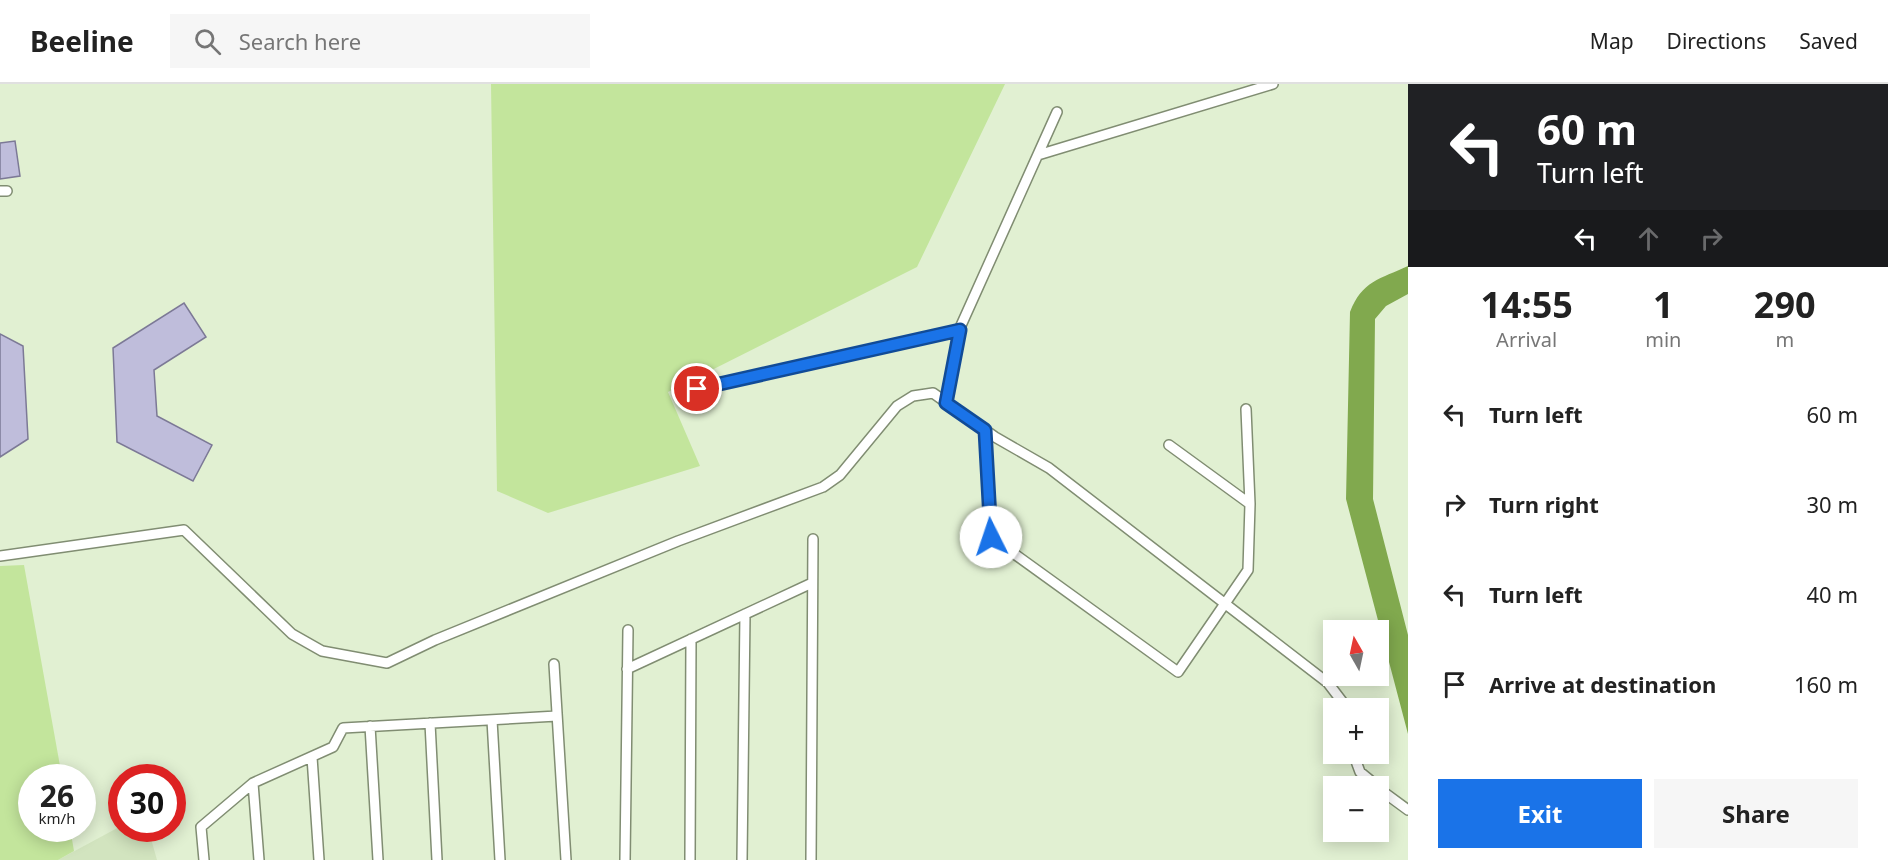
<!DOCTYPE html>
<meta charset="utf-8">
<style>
body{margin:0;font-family:"Noto Sans",sans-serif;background:#f6f6f6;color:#222;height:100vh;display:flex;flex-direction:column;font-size:22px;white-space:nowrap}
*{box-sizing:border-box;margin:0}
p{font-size:20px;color:#767676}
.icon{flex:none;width:33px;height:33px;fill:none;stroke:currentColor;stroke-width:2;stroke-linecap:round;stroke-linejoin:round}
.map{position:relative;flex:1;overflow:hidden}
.panel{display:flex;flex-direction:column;background:#fff;width:480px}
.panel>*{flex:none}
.hud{background:#202124;color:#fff;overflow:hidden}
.needle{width:39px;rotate:351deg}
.controls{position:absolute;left:1323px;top:536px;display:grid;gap:12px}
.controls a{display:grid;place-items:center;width:66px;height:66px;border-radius:0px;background:#fff;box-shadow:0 3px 15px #0003;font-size:30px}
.speed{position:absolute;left:18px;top:680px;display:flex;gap:12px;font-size:30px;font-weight:700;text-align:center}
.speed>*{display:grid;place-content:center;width:78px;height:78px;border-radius:50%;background:#fff;box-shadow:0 3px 15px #0003;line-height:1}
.speed small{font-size:15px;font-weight:400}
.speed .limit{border:9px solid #d22;background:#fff;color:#111}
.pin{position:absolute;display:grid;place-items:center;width:51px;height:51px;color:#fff;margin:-26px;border:3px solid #fff;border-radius:50%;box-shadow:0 2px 6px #0007}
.me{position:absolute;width:66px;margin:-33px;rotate:356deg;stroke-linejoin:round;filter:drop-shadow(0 0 4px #0008)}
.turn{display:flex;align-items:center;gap:21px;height:126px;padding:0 30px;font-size:27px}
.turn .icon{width:78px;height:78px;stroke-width:2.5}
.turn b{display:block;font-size:42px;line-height:51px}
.lanes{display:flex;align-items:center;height:57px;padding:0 30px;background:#0003;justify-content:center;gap:30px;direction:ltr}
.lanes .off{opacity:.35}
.eta{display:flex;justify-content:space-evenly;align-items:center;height:102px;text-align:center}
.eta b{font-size:36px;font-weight:700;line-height:42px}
.action{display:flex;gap:12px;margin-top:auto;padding:12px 30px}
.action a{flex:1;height:69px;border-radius:0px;background:#1a73e8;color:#fff;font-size:24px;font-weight:700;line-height:69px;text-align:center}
.action a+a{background:#f6f6f6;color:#222}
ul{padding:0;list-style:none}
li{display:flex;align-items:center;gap:18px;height:90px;padding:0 30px}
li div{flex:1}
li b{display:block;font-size:22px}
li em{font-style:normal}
header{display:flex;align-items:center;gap:36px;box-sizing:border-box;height:84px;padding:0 30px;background:#fff;border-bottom:2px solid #e0e0e0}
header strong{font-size:28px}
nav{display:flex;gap:33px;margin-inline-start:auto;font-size:21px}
.search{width:420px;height:54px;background:#f6f6f6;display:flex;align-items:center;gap:15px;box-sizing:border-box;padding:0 21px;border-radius:0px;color:#767676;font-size:22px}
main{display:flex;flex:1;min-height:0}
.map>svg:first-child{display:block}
</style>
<header>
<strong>Beeline</strong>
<div class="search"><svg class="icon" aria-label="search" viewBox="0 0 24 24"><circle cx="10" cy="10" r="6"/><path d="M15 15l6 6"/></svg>Search here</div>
<nav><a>Map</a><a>Directions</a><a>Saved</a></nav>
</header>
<main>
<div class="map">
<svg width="1408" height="776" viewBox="0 0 1408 776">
<rect width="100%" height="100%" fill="#e1f0d2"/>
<path fill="#d2e4bf" d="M 121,742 L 122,744 L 148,744 L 157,776 L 58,776 Z"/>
<path fill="#c3e59c" d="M 491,0 L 1005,0 L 917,183 L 668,308 L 700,382 L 548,429 L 497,407 Z
M 24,481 L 62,693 L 32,693 L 32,744 L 70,744 L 74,767 L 58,776 L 0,776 L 0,482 Z"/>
<path fill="#81a94e" d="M 1408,182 L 1408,210 L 1386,222 L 1375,235 L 1373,415 L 1408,551 L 1408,650 L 1346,415 L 1350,228 C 1362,197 1380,195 1408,182 Z"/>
<path fill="#bfbddb" stroke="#7c7996" stroke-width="1.5" d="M 15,57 L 20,92 L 0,95 L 0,59 Z
M 184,219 L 206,253 L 154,286 L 157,332 L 212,361 L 193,397 L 117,358 L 113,264 Z
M 0,250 L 23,262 L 28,355 L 0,373 Z"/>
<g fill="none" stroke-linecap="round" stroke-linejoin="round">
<defs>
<path id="street" d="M 1038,71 L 1273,0
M 0,107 L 7,107
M 697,305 L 959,246
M 946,319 L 959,246 L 1057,28
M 985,346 L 991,453 L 1178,588 L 1248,486 L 1250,420 L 1246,325
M 1169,361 L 1250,420
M 0,472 L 184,446 L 292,550 L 322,567 L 387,579 L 435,556 L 678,457 L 823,403 L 840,391 L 897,322 L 913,312 L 933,309 L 995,353 L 1049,384 L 1328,599 L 1344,620 L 1345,624
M 554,580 L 566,776
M 627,585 L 812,499
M 492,636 L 500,776
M 430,639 L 437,776
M 370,642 L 378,776
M 1353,669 L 1360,688 L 1377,702
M 312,673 L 319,776
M 253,699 L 259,776
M 1378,704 L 1408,726
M 204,776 L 201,743 L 253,699 L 333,663 L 343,644 L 557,632
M 625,776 L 628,546
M 690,776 L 691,555
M 742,776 L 745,530
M 811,776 L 813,455"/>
</defs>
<use href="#street" stroke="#808d72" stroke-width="12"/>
<use href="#street" stroke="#fff" stroke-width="9"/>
</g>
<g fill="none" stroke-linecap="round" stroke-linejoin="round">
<defs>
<path id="route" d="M 697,305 L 960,246 L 946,319 L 985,346 L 991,453"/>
</defs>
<use href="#route" stroke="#114b97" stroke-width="15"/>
<use href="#route" stroke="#1a73e8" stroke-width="10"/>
</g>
</svg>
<div class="controls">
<a><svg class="needle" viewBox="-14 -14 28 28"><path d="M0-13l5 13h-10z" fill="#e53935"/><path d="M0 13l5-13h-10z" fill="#767676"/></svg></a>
<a>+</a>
<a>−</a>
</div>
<div class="speed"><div>26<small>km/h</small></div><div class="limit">30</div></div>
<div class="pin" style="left:697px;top:305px;background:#d93025"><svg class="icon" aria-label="arrive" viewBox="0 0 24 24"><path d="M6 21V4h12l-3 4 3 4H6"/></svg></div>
<svg class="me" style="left:991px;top:453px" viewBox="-20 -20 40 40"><circle r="19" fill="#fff"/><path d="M0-13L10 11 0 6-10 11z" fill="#1a73e8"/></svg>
</div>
<section class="panel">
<div class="hud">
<div class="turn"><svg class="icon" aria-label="left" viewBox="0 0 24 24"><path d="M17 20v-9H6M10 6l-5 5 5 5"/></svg><div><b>60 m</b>Turn left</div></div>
<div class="lanes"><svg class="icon" aria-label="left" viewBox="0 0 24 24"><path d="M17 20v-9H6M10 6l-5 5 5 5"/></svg><svg class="icon off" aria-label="ahead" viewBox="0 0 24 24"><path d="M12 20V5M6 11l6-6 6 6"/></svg><svg class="icon off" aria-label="right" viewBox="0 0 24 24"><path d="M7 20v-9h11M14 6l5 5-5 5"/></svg></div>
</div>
<div class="eta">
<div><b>14:55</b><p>Arrival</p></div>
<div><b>1</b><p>min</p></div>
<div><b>290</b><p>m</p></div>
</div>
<ul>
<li><svg class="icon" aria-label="left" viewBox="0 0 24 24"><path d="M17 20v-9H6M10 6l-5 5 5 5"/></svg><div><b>Turn left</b></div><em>60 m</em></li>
<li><svg class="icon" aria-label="right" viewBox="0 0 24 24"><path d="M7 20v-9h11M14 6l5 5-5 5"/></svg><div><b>Turn right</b></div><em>30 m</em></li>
<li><svg class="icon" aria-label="left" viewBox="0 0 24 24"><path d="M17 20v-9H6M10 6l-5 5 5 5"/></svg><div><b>Turn left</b></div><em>40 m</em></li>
<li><svg class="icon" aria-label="arrive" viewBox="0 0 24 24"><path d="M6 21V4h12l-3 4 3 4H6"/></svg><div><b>Arrive at destination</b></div><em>160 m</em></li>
</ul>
<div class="action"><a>Exit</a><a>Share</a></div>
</section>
</main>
